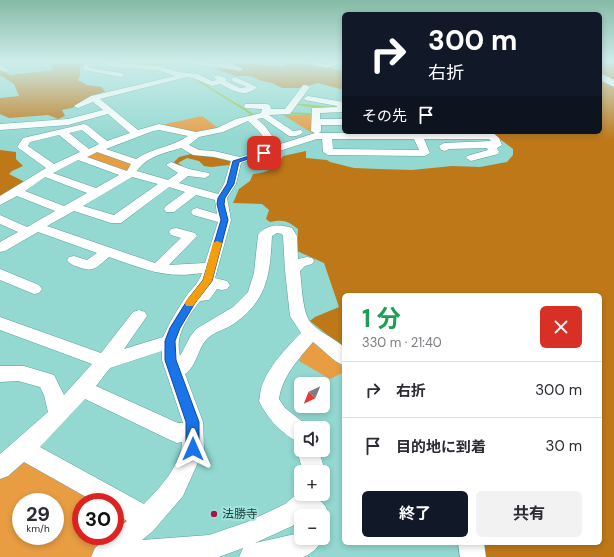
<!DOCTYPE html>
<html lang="ja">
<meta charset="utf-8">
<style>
body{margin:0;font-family:"DM Sans","Noto Sans JP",sans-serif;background:#f2f2f3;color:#2b2b33;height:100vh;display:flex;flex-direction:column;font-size:15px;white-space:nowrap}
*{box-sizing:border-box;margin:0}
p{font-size:13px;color:#7c7c81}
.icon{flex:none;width:22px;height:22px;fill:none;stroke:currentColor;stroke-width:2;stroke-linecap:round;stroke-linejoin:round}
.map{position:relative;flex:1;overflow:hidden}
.side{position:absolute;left:342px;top:293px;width:260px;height:252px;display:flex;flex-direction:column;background:#fff;border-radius:6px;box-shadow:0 2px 6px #0003}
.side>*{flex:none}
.banner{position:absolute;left:342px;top:12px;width:260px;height:122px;border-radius:6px;box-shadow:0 2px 6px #0003;background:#111827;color:#fff;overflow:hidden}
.needle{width:26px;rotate:223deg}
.tools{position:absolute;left:294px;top:377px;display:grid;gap:8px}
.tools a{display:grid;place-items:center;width:36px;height:36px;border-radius:6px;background:#fff;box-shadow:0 2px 6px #0003;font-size:20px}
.speed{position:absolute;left:12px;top:493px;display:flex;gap:8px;font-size:20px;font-weight:700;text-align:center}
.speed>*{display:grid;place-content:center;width:52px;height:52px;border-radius:50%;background:#fff;box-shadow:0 2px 6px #0003;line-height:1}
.speed small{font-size:10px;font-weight:400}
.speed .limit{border:6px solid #d22;background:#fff;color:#111}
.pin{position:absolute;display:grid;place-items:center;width:34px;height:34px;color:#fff;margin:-17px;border-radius:8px;box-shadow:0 2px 6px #0006}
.me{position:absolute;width:44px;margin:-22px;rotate:0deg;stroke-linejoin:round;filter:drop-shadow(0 0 3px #0008)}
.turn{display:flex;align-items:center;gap:14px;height:84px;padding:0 20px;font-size:18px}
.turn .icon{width:52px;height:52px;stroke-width:2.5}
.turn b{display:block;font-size:28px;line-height:34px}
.then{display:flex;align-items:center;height:38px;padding:0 20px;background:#0003;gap:8px;font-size:15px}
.round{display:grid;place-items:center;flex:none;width:42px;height:42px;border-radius:6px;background:#f2f2f3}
.head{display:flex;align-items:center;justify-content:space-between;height:68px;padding:0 20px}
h1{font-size:24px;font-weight:700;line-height:30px;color:#1e9e55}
.primary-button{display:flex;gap:8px;margin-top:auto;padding:8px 20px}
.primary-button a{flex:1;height:46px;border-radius:6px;background:#111827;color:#fff;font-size:16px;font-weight:700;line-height:46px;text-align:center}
.primary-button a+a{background:#f2f2f3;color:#2b2b33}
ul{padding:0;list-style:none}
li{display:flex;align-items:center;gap:12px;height:56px;padding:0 20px;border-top:1px solid #e1e1e2}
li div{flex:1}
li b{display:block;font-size:15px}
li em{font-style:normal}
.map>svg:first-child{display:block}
</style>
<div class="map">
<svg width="614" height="557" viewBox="0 0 614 557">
<rect width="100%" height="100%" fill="#93d8d1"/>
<path fill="#e89d43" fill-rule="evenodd" d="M 283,115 L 311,115 L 313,133 L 312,133 Z
M 202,116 L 218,128 L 194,133 L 163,126 L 166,124 Z
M 99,151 L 133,163 L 127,173 L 83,157 Z
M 314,342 L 327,350 L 344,369 L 344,372 L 330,379 L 299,361 L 307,344 Z
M 25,455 L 103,502 L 81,502 L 81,536 L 115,536 L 115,509 L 134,521 L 91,557 L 0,557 L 0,474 ZM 21,502 L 55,502 L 55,536 L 21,536 Z"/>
<path fill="#be7818" d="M 39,62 L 91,62 L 80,66 L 80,75 L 78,80 L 87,85 L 101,87 L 105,91 L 72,108 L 62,110 L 65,116 L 58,119 L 48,115 L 9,118 L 0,114 L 0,98 L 19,96 L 14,84 L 0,75 L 0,70 L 11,75 L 53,70 L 51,65 Z
M 113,62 L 178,62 L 173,64 L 167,64 L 159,66 L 111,63 Z
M 241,62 L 251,62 L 269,66 L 283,66 L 291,62 L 301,62 L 344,71 L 344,90 L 318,83 L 299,88 L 282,88 L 272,83 L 262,81 L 250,76 L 236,76 L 215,69 Z
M 600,62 L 614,62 L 614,557 L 484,557 L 480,543 L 600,543 L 600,295 L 344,295 L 344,348 L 310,321 L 315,317 L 339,307 L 324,263 L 297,251 L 298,229 C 288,221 284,219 270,222 L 266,219 L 269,210 L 262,204 L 233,203 L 239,189 L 250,181 L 253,174 C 268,173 276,168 283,156 L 306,151 L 306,158 L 327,160 L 330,162 L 354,168 L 379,169 L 412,170 L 452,166 L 480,167 L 507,162 L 513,155 L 513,149 L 491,132 L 600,132 Z
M 0,150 L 16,152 L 16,159 L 23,166 L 12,171 L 9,174 L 25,182 L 0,198 Z
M 191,154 C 205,156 218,156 232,158 L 229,165 L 211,167 L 204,166 L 199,161 L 187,158 L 178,163 L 190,171 L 176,166 L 174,162 L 179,157 Z"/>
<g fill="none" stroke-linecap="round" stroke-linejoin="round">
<path stroke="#93c442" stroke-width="1.5" d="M 163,70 L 181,62
M 192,77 L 239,106
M 295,104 L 312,106
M 337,106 L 344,103"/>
<path stroke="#93c442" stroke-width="2" d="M 238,105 L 253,115 L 248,117
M 303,105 L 332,108 L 340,105
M 284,113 L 310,114
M 136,160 L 146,154"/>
<path stroke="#93c442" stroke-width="2.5" d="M 135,161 L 137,159"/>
<defs>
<path id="minor" d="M 105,62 L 159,66 L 178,72 L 198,74 L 212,81 L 217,80 L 213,77 L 217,75 L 226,78 L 226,81 L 240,88 L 247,87 L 232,81 L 231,79 L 235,77 L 257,87 C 245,99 232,90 220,84 L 212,86 L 193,78 L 187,77 L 100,99 L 138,130 L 159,124 L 196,132 L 217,128 L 236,119 L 261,113 L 262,109 L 245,108 L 244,106 L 245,104 L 267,104 L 270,105 L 271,109 L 285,109 L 303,85 L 306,85 L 310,87 L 290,114 L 269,115 L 293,131 L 301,130 L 303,132 C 300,136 293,137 289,136 L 263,118 L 257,119 L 265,126 L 272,136 L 270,138 L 264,138 L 258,130 L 248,121 L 223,132 L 199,137 L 189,145 L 199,150 L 214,151 L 240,157 L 315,133 L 311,131 L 312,108 L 337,107 L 337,106 L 305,100 L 304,98 L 308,96 L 344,102 L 344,112 L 320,113 L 320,119 L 344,119 L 344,125 L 321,125 L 321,131 L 319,133 L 492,132 L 499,138 L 502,145 L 497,148 L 499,152 L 498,154 L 471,161 L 466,158 L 467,156 L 488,150 L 487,148 L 449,149 L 445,151 L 441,150 L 439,146 L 444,143 L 491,141 L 489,139 L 424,139 L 430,153 L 425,156 L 328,155 L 323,152 L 322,139 L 317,139 L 241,163 L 236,184 L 227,198 L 231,220 L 215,278 L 227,281 L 230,285 L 227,289 L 222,290 L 217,289 L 209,300 L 200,301 C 192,311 181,327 179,340 C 178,345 179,351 180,356 L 190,337 L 196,329 L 233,307 L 248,292 L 254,273 L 258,235 C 266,224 280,224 292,228 L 297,236 L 298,259 L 307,257 L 312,258 L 314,261 L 312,264 L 305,266 L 300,271 C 302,285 302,312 311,323 C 319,332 334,338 344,347 L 344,365 C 333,362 323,349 313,342 C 299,358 282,377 279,399 L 285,408 L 308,426 L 309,428 L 301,428 L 301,450 L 319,450 L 325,472 L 323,477 L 323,472 L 303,472 L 297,450 L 301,443 C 283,436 267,418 259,401 C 260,397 260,393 261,389 C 267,368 286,348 301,333 L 290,316 L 285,270 L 283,236 L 282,234 L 277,233 L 272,236 C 270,274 268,299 235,323 C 227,329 216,331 208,338 C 197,348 198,365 185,374 L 203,422 L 204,449 L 183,496 L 153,531 L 142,540 L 209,535 L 247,522 L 285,504 L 298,493 L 301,487 L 301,494 L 322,494 L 319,499 L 326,507 L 329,516 L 326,525 L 323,526 L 323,516 L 301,516 L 301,522 L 255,543 L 295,534 L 301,529 L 301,538 L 323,538 C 318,548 313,553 303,557 L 239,557 L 243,548 L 219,557 L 91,557 L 95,548 L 109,536 L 115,536 L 115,531 L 127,521 L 115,513 L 115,502 L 95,502 L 24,462 L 8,476 L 0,479 L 0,454 L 48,412 L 44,395 L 40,387 L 18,381 L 0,382 L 0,366 L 24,366 L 54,375 L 64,395 L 92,364 L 0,330 L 0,317 L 101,353 L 133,312 L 139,310 L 145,312 L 147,316 L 124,349 L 163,337 C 169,323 177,310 185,298 C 191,289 199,283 202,273 C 165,279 144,269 109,257 C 97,267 94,273 78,267 C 73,265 70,264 67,260 L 69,257 L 74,256 L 87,260 L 97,253 L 38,232 L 5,251 L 0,252 L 0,242 L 18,232 L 0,224 L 0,215 L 27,227 L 55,211 L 17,196 L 0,205 L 0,196 L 46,168 L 17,147 L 23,138 L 84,124 L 87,125 L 107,141 L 130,133 L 108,114 L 68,125 L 0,130 L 0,124 L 68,119 L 103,110 L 93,102 L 78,108 L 74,106 L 91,96 L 175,76 L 158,70 L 112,67 L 106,64 ZM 82,130 L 99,144 L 89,149 L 69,133 ZM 159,130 L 188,136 C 172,147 152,148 136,159 L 106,149 L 153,131 ZM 59,135 L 80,152 L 54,164 L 28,146 L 30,142 ZM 332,139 L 414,139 L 419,150 L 333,149 ZM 181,148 L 193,155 L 214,157 L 231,161 L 224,184 L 218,194 L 179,183 L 188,176 L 205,178 L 210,175 L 209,173 L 189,169 L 171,162 L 166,165 L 178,173 L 168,180 L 137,171 C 147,156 165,153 181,148 ZM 97,152 L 131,164 L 127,171 L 87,157 ZM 78,160 L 119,175 L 96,188 L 53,173 ZM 45,177 L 87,193 L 64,206 L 25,191 ZM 132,177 L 158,184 L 114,215 L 83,206 ZM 169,187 L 185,192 L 166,206 L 164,209 L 166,212 L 174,212 L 196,195 L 215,200 L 217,214 L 197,208 L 193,209 L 191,212 L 193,215 L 218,222 L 205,263 L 169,265 L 197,236 L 195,233 L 176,228 L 171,229 L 169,232 L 171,235 L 181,238 L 155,263 L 47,226 L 74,211 L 111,223 L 121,223 ZM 162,351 L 162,360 L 183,423 L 178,423 L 96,386 L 110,368 ZM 85,399 L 170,440 L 177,443 L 182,442 C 182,464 159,489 144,504 L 40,447 Z
M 192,62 L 219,64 L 229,63 L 243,69 L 240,71 C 225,67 210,67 195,64 Z
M 303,62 L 327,64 L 331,62 L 337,62 L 338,64 L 327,68 L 304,63 Z
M 86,64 L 88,65 L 89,68 L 121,73 L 125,75 L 121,77 L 84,70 L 83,66 Z
M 0,65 L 9,70 L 6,72 L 0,70 Z
M 0,269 L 39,285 L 42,289 L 39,293 L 34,294 L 0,280 Z
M 458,543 L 484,543 L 486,557 L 460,557 Z"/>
<path id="major" d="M 600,73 L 614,80 L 614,87 L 600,80 Z"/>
</defs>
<use href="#minor" stroke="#5ca099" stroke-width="1"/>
<use href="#major" stroke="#5ca099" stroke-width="1"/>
<use href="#minor" fill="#fff" fill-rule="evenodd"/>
<use href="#major" fill="#fff" fill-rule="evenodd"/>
</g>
<linearGradient id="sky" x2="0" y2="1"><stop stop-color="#86baa6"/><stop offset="0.44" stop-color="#ceedea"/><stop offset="1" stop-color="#ceedea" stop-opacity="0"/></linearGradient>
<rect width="614" height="140" fill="url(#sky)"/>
<path fill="#1a73e8" stroke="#114b97" d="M 262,152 L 267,153 L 239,162 L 234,184 L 225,198 L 224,204 L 228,220 L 212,281 L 195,303 L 180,328 L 175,341 L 176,360 L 199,422 L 199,449 L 197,453 L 193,455 L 188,453 L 186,449 L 186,422 L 165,360 L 165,341 L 170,328 L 188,299 L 203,280 L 221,220 L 217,204 L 218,198 L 227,184 L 233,161 Z"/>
<path fill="#f59e0b" d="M 217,241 L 222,243 L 212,281 L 193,306 L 186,306 L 185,303 L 186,301 L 203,280 L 213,243 Z"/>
<circle fill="#a8144a" stroke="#a0e6de" stroke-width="1.5" cx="214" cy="514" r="4"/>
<g text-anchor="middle" stroke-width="4" stroke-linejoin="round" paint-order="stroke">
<g font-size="12" fill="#213d3b" stroke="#a0e6de" text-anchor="start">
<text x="222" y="518">法勝寺</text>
</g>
</g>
</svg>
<div class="tools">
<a><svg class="needle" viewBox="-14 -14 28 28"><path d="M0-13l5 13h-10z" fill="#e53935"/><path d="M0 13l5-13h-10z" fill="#7c7c81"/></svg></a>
<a><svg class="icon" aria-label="sound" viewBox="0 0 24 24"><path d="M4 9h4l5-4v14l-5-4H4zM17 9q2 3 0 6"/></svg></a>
<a>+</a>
<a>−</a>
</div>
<div class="speed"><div>29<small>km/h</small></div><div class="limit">30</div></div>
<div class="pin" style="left:264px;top:153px;background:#d93025"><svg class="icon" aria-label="arrive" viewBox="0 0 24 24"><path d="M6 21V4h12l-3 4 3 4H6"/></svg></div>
<svg class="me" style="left:193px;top:449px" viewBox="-20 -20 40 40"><path d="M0-17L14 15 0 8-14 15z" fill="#1a73e8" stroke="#fff" stroke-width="4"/></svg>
<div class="banner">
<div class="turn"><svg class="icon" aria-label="right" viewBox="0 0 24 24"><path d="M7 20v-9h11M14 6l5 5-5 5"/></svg><div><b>300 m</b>右折</div></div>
<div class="then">その先<svg class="icon" aria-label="arrive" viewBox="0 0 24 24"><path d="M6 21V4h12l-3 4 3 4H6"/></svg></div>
</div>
<section class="side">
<div class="head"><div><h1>1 分</h1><p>330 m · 21:40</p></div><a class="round" style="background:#d93025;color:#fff"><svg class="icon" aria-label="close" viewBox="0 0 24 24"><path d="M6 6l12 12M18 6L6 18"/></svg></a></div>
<ul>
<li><svg class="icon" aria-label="right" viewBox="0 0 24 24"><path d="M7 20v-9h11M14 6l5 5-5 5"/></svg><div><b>右折</b></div><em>300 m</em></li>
<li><svg class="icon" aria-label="arrive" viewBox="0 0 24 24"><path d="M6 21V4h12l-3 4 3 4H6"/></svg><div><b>目的地に到着</b></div><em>30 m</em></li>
</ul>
<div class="primary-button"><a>終了</a><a>共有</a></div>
</section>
</div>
